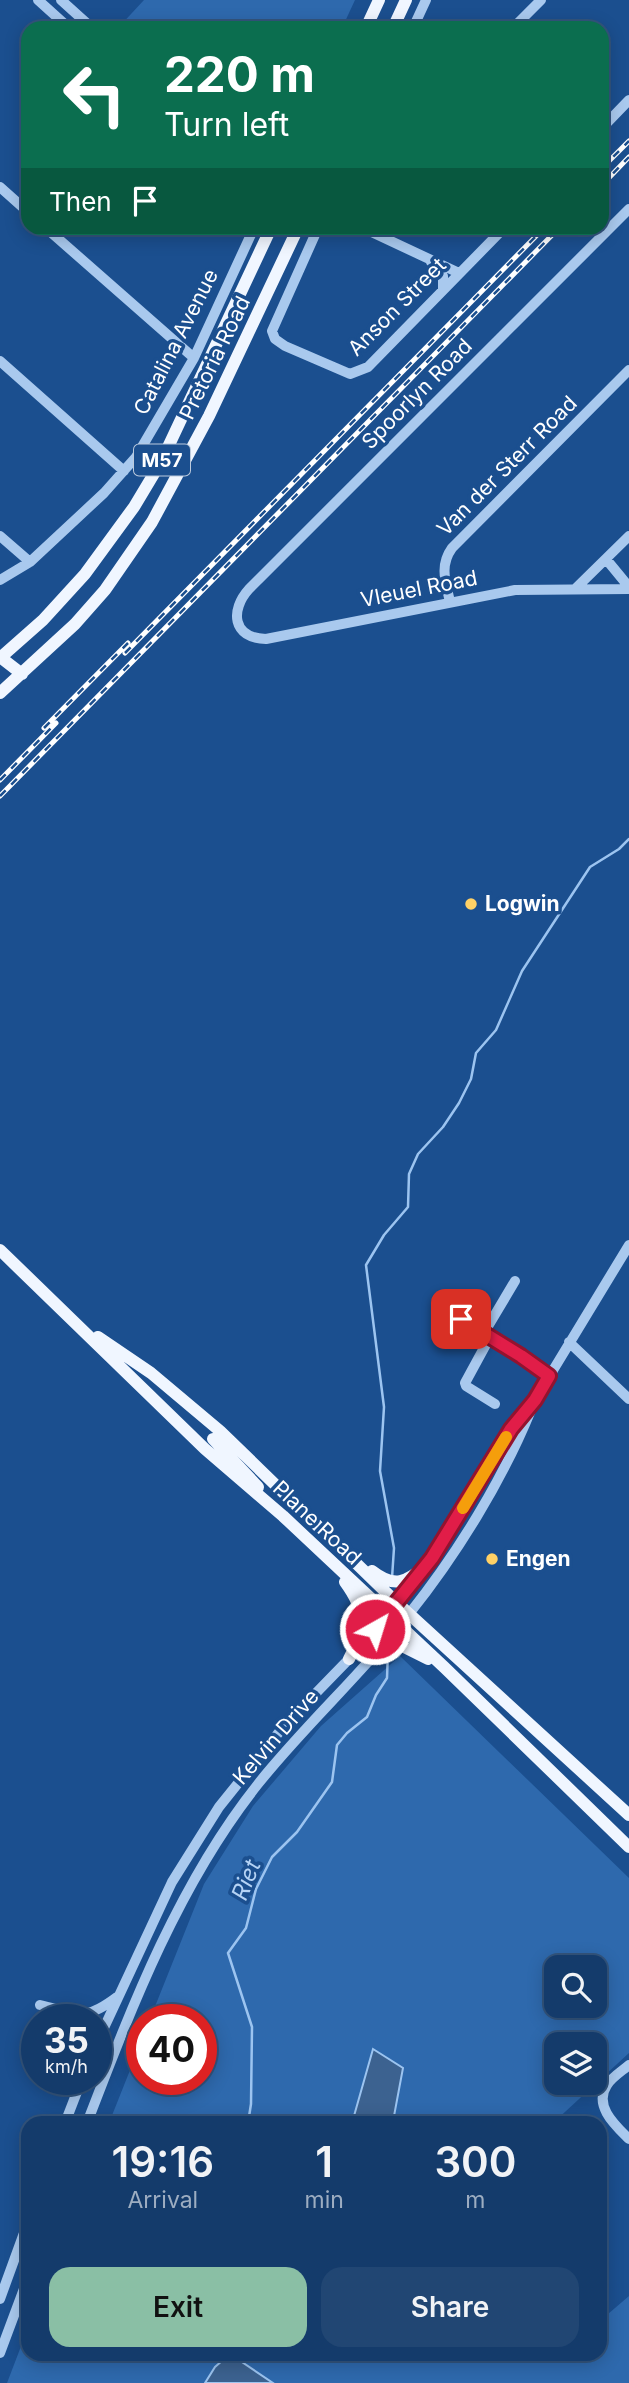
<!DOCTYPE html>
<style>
body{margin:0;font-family:Inter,sans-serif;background:#214673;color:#f1f3f6;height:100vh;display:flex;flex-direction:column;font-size:26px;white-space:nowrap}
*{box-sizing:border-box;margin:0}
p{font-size:23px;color:#9dadc1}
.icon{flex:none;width:38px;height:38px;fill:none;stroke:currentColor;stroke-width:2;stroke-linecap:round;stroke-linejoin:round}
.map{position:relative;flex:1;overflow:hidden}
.sheet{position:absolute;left:21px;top:2116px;width:586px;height:245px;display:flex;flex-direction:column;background:#143b6b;border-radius:21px;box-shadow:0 4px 18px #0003,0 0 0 2px #33557e}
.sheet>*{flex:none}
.banner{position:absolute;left:21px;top:21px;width:588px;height:214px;border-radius:21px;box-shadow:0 4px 18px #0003,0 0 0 2px #33557e;background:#0b6e4f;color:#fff;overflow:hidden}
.controls{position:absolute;left:544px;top:1955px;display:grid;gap:14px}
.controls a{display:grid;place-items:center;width:63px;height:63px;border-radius:14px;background:#143b6b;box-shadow:0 4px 18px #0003,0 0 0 2px #33557e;font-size:35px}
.speed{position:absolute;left:21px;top:2004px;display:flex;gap:14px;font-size:35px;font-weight:700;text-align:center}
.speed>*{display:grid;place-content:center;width:91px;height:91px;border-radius:50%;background:#143b6b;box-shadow:0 4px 18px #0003,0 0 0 2px #33557e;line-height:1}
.speed small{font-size:18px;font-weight:400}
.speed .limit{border:10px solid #d22;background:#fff;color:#111}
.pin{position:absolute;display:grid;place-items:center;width:60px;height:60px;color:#fff;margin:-30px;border-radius:14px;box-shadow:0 4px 10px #0006}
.me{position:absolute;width:77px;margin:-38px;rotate:39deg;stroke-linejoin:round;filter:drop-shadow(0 0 5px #0008)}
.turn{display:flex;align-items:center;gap:24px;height:147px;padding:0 28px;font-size:32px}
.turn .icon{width:91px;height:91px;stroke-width:2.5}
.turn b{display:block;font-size:49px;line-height:60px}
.then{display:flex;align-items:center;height:66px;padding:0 28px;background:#0003;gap:14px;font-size:26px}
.eta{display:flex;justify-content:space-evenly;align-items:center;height:119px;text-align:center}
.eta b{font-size:42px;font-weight:600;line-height:49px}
.button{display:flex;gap:14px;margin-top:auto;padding:14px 28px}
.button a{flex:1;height:80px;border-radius:21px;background:#8abfa5;color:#111;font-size:28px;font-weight:600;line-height:80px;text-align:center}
.button a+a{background:#214673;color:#f1f3f6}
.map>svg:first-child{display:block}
</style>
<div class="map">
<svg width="629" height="2383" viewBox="0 0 629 2383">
<rect width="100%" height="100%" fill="#1b4f8f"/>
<path fill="#2e69ad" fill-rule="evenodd" d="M 144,0 L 355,0 L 342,28 L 118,28 Z
M 400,1656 L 629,1878 L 629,2053 L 553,2123 L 109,2123 L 142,2040 L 142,2079 L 201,2079 L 201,2020 L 150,2019 L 204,1884 L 253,1806 L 321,1726 ZM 556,1967 L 595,1967 L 595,2006 L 556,2006 ZM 556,2044 L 595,2044 L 595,2082 L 556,2082 Z
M 629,2296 L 629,2383 L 7,2383 L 28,2328 L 28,2354 L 600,2354 L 600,2309 L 608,2314 Z"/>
<path fill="#3c6290" stroke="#9cc4f0" stroke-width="2" d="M 373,2049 L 403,2068 L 394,2116 L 395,2123 L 352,2123 Z
M 230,2354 L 273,2383 L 205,2383 L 215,2367 Z"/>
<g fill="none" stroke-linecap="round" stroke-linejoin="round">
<path stroke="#9cc4f0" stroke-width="2.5" d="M 392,1578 L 394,1548 L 380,1471 L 384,1407 L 366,1265 L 384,1235 L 408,1207 L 409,1174 L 418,1154 L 443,1127 L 459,1103 L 471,1079 L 476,1053 L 496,1030 L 522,971 L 590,867 L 619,849 L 629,839
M 248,2123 L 251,2104 L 252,2027 L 228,1953 L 246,1928 L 256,1889 L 272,1857 L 297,1832 L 332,1782 L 337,1745 L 347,1733 L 367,1717 L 376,1695 L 387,1678 L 388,1651"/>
<path stroke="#a9c9ee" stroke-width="10" d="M 38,0 L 69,28
M 61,0 L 92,28
M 413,28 L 426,0
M 513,28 L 541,0
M 602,128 L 629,100
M 0,187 L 28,212
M 629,209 L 249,589 C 230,610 232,638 266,639 L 515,590 L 629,589
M 46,228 L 194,358
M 318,228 L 272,331 L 275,339 L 285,346 L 350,374 L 368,367 L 504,228
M 363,228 L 459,273
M 431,262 L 443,276 L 443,289
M 0,361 L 124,471
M 0,536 L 30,562
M 606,559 L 629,587
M 0,580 L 30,562 L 104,493 L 136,457 L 194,358 L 254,228
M 575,589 L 629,536
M 450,602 C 446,583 439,566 452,548 L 629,370
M 461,1319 L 487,1335
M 484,1333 L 515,1281
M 569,1342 L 629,1399
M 495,1404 L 466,1386 L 465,1383 L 490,1337 L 549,1376
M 40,2005 C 78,2014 84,2022 117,1997
M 96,2045 L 172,1882 L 219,1807 L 284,1726 L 349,1659 L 432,1558 L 511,1429 L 535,1400 L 629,1245
M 629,2065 C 622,2071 612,2077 607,2085 C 593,2106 616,2126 629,2139
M 65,2123 L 82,2079
M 87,2123 C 132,2006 179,1883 258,1784 C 305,1725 362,1674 409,1614 C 457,1554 502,1481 531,1410
M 0,2299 L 28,2222
M 0,2353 L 28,2278"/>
<path stroke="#f0f6ff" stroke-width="12" d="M 366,28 L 379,0
M 393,28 L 406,0
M 0,657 L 22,674
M 0,658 L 43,620 L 85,574 L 134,507 L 161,462 L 271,228
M 0,693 L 75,624 L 105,590 L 152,522 L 209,416 L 298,228
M 0,1250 L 205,1449 L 283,1516 L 444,1667 L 629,1847
M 98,1337 L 151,1373 L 220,1431 L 396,1602 L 629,1815
M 213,1439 L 258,1487
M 372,1571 C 395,1589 406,1582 426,1566
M 345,1582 C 367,1612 365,1627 349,1659
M 381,1646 L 402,1646 L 428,1659"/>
<defs>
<path id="rail" d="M 602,168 L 629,141
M 602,185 L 629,157
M 125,653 L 544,228
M 44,728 L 128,643
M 0,780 L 56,723
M 0,796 L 559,228"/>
</defs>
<use href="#rail" stroke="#fff" stroke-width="5"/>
<use href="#rail" stroke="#1b4f8f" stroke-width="2.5" stroke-dasharray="8" stroke-linecap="butt"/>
</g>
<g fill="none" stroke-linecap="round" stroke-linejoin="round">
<defs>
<path id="route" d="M 375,1629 L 432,1558 L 511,1429 L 535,1400 L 549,1376 L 521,1356 L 461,1319"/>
</defs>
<use href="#route" stroke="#92132f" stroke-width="18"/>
<use href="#route" stroke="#e11d48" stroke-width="12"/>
<path stroke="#f59e0b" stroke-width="12" d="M 463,1508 L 506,1437"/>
</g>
<g fill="#ffd166" stroke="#1b4f8f" stroke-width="2.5">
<circle cx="471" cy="904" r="7"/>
<circle cx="492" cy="1559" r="7"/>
</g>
<g text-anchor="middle" stroke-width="7" stroke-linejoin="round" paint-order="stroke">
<rect fill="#1b4f8f" stroke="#bbcadd" stroke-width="2" x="134" y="444.5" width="56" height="31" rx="5"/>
<g font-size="19" font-weight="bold" fill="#fff">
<text x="162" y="467">M57</text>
</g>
<g font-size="21" fill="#fff" stroke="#1b4f8f">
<text transform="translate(397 307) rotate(-45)" y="7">Anson Street</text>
<text transform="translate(176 342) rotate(-63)" y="7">Catalina Avenue</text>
<text transform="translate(215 358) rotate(-64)" y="7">Pretoria Road</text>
<text transform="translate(417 394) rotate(-45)" y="7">Spoorlyn Road</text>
<text transform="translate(507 466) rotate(-45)" y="7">Van der Sterr Road</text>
<text transform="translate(419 589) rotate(-11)" y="7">Vleuel Road</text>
<text transform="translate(317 1523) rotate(43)" y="7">Plane Road</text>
<text transform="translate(276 1737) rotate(-49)" y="7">Kelvin Drive</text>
</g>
<g font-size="21" font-weight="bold" fill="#fff" stroke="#1b4f8f" text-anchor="start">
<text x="485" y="911">Logwin</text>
<text x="506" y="1566">Engen</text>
</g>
<g font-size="23" font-style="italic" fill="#b5d3f5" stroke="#1b4f8f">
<text transform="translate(246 1880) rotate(-68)" y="8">Riet</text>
</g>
</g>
</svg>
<div class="controls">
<a><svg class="icon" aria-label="search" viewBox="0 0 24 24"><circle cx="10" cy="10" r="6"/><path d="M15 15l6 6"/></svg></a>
<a><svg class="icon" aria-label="layers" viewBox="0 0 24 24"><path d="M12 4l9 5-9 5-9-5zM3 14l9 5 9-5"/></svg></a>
</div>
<div class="speed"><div>35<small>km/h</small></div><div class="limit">40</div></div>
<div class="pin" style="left:461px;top:1319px;background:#d93025"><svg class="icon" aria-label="arrive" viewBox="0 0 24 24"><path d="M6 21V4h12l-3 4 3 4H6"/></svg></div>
<svg class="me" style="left:375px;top:1629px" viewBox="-20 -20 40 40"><circle r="17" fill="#e11d48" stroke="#fff" stroke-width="3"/><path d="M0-11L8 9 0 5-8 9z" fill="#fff"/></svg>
<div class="banner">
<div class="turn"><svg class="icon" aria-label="left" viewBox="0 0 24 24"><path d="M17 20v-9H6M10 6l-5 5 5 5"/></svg><div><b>220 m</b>Turn left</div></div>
<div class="then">Then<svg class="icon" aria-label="arrive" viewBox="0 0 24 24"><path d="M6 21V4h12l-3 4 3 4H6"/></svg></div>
</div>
<section class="sheet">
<div class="eta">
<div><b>19:16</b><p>Arrival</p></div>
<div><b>1</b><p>min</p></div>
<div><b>300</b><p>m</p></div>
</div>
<div class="button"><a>Exit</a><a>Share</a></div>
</section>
</div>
